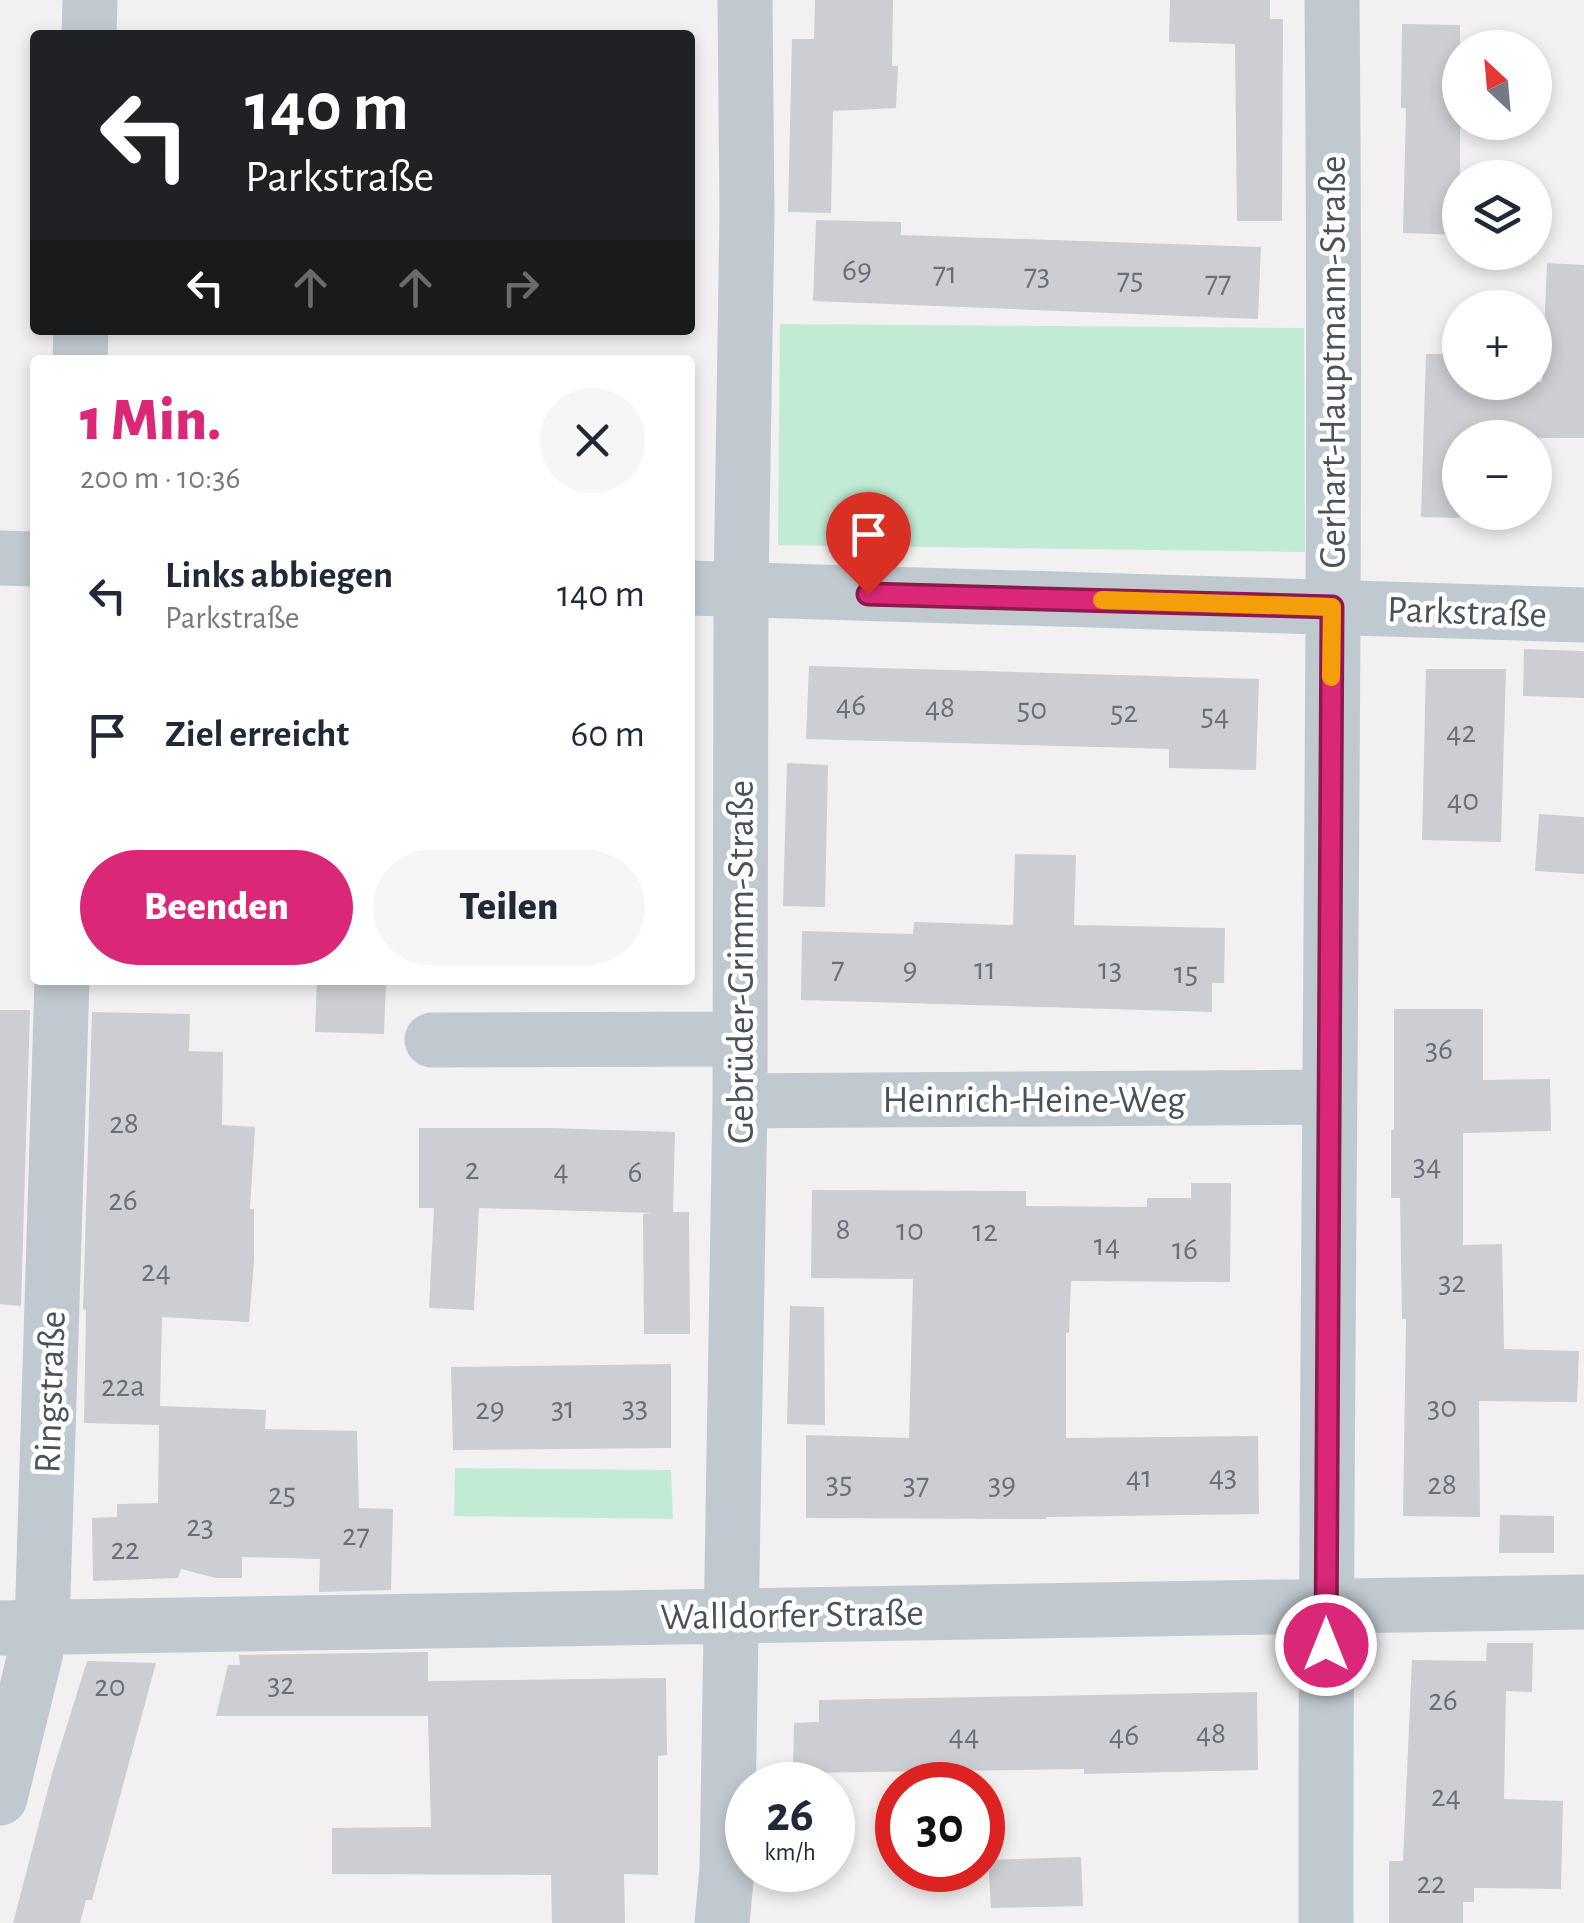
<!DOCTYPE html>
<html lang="de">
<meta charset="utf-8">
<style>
body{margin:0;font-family:"Alegreya Sans",sans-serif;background:#f6f6f7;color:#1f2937;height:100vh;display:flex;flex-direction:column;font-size:38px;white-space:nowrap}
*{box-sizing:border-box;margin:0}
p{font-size:32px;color:#747a83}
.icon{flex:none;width:55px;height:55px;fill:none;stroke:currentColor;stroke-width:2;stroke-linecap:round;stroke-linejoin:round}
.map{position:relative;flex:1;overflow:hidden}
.panel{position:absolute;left:30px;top:355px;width:665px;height:630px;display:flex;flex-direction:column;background:#fff;border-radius:10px;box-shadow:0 5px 15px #0003}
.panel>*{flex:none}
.hud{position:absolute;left:30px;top:30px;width:665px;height:305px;border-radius:10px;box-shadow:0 5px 15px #0003;background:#202124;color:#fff;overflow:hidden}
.needle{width:65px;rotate:334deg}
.controls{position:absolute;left:1442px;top:30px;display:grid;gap:20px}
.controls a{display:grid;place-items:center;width:110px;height:110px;border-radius:50%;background:#fff;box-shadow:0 5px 15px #0003;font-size:50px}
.speed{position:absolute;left:725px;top:1762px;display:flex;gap:20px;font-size:50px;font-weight:700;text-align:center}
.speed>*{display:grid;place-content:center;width:130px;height:130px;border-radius:50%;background:#fff;box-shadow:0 5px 15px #0003;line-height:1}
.speed small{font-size:25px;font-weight:400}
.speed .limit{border:15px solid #d22;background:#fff;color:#111}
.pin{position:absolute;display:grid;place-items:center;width:85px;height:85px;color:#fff;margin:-102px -42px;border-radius:50% 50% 50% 0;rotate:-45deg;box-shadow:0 0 10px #0007}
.pin .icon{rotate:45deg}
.me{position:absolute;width:110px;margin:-55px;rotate:0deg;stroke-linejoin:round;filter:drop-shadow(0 0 8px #0008)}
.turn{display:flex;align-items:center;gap:35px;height:210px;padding:0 50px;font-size:45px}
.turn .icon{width:130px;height:130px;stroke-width:2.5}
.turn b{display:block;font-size:70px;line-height:85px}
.lanes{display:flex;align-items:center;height:95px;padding:0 50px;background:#0003;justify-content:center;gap:50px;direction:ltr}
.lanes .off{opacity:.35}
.round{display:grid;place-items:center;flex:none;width:105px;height:105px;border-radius:52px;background:#f6f6f7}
.head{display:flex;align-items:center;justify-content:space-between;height:170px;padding:0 50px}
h1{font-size:60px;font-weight:800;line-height:75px;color:#db2777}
.primary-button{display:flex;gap:20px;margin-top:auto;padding:20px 50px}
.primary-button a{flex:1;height:115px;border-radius:60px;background:#db2777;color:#fff;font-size:40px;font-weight:800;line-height:115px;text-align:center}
.primary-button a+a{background:#f6f6f7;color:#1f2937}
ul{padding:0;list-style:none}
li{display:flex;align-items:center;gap:30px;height:140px;padding:0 50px}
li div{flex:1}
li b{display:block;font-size:38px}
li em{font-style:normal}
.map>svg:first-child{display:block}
</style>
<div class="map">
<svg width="1584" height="1923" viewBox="0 0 1584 1923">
<rect width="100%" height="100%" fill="#f2f0f0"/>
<path fill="#c2ebd5" d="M 780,324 L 1304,328 L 1305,552 L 778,545 Z
M 455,1468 L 671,1470 L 673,1519 L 454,1516 Z"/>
<path fill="#cdced3" d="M 815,0 L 893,0 L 892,66 L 898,66 L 896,108 L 833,111 L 831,213 L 788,212 L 792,39 L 814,39 Z
M 1170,0 L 1270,0 L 1270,19 L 1283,19 L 1282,221 L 1237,221 L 1235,44 L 1169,42 Z
M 1402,24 L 1460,25 L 1460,235 L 1403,233 L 1406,108 L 1401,108 Z
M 816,220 L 901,222 L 901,235 L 1261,247 L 1258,319 L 813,301 Z
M 1547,263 L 1584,265 L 1584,438 L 1460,438 L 1460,518 L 1421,517 L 1426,354 L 1460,354 L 1460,382 L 1542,382 Z
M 1524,649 L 1584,651 L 1584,698 L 1523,696 Z
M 809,666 L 1259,679 L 1256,770 L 1169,768 L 1169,749 L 806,739 Z
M 1426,669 L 1506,669 L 1501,842 L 1422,840 Z
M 787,763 L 828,765 L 825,907 L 783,906 Z
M 1539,814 L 1584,817 L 1584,874 L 1535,871 Z
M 1015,854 L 1076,855 L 1074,925 L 1225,928 L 1224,983 L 1212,983 L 1212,1012 L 801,1000 L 802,931 L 913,934 L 914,922 L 1013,925 Z
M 317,980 L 386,980 L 384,1034 L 315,1032 Z
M 1394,1009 L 1483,1009 L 1483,1080 L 1550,1079 L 1551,1131 L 1463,1133 L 1463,1245 L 1502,1244 L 1504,1349 L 1579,1351 L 1577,1402 L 1479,1401 L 1480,1517 L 1403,1516 L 1406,1319 L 1402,1319 L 1400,1198 L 1391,1198 L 1391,1130 L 1394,1130 Z
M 0,1010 L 30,1010 L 21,1306 L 0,1304 Z
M 92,1012 L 190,1014 L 189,1051 L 223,1052 L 222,1125 L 255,1127 L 250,1209 L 254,1209 L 254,1260 L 249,1322 L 162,1317 L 160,1406 L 266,1410 L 265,1429 L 357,1431 L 359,1508 L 393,1509 L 391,1590 L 319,1592 L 320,1559 L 242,1557 L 242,1578 L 216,1578 L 181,1569 L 178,1578 L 93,1581 L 92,1518 L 117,1517 L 117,1504 L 158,1503 L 159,1425 L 84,1423 L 86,1310 L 83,1309 Z
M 419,1128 L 549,1128 L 675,1132 L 673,1212 L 689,1212 L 690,1334 L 644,1334 L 643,1214 L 652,1213 L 479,1208 L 474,1310 L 429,1308 L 434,1208 L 419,1208 Z
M 1191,1183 L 1231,1183 L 1230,1282 L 1071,1281 L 1069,1333 L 1066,1333 L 1066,1438 L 1258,1436 L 1259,1514 L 1046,1517 L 1046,1519 L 806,1518 L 806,1435 L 909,1438 L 913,1279 L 811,1278 L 812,1190 L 1026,1191 L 1026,1206 L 1147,1207 L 1147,1198 L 1191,1198 Z
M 790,1306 L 824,1307 L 825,1425 L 787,1424 Z
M 671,1364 L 671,1448 L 453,1450 L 451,1367 Z
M 1500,1515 L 1554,1516 L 1554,1553 L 1499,1553 Z
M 1487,1643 L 1533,1643 L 1532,1692 L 1506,1691 L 1504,1799 L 1563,1801 L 1561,1889 L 1474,1888 L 1474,1902 L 1463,1902 L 1463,1923 L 1389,1923 L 1389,1861 L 1403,1861 L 1412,1660 L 1486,1661 Z
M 428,1652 L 428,1681 L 666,1678 L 667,1755 L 658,1756 L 658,1875 L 624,1874 L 625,1923 L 552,1923 L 551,1875 L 332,1874 L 332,1828 L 431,1827 L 428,1716 L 216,1716 L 228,1665 L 240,1665 L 239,1655 Z
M 87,1661 L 156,1663 L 92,1900 L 86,1900 L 80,1923 L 13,1923 L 53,1770 Z
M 1257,1692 L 1258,1770 L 1084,1774 L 1084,1769 L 793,1773 L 794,1723 L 819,1722 L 819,1700 Z
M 1081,1857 L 1083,1906 L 991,1908 L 988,1860 Z"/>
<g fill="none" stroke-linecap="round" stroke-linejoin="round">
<path stroke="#c1c9d0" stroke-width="55" d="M 89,35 L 90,0
M 80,360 L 81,330
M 0,558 L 35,559
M 690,588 L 1584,615
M 432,1040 L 739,1039
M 740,1101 L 1329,1097
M 0,1628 L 1584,1602
M 0,1798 L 42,1627 L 62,980
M 722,1923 L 727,1869 L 740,1101 L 741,590 L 747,215 L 745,0
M 1326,1923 C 1325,1282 1338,641 1332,0"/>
</g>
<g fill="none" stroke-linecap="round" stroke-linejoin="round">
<defs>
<path id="route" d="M 868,594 L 1332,607 L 1326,1645"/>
</defs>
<use href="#route" stroke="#8e194d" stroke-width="25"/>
<use href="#route" stroke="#db2777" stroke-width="18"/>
<path stroke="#f59e0b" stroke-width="18" d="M 1102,600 L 1332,607 L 1331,677"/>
</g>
<g text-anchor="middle" stroke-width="9" stroke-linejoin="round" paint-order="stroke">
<g font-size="32" fill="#6a7079">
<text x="857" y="280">69</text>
<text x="945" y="283">71</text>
<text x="1037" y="285">73</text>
<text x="1130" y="289">75</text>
<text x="1218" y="292">77</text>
<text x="851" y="715">46</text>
<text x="940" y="717">48</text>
<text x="1032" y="719">50</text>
<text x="1124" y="722">52</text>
<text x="1215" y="725">54</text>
<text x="1461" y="742">42</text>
<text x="1463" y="810">40</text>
<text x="838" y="978">7</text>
<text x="910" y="979">9</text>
<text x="985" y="979">11</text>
<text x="1110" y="979">13</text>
<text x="1186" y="983">15</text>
<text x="1439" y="1059">36</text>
<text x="124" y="1133">28</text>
<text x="1427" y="1175">34</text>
<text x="472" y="1179">2</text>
<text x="561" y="1180">4</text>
<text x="635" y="1182">6</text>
<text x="123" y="1210">26</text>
<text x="843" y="1239">8</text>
<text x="910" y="1240">10</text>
<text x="985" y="1241">12</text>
<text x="1107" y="1255">14</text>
<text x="1185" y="1259">16</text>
<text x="156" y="1281">24</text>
<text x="1452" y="1292">32</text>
<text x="123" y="1396">22a</text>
<text x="635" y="1417">33</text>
<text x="1442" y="1417">30</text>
<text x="563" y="1418">31</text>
<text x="490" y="1419">29</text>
<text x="1223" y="1486">43</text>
<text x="1139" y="1487">41</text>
<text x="839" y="1493">35</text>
<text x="916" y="1494">37</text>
<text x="1002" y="1494">39</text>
<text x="1442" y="1494">28</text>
<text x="282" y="1504">25</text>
<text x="200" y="1536">23</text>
<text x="356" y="1545">27</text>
<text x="125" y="1559">22</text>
<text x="281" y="1694">32</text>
<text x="110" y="1696">20</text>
<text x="1443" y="1710">26</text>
<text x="1211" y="1743">48</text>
<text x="964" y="1745">44</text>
<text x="1124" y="1745">46</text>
<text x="1446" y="1806">24</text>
<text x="1431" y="1893">22</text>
</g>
<g font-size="38" fill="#49515b" stroke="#fff">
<text transform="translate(1332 362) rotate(-90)" y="13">Gerhart-Hauptmann-Straße</text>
<text transform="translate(1467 611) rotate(2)" y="13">Parkstraße</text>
<text transform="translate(740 962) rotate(-90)" y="13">Gebrüder-Grimm-Straße</text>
<text x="1034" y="1112">Heinrich-Heine-Weg</text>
<text transform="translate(49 1392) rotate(-88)" y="13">Ringstraße</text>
<text transform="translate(792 1614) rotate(-1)" y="13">Walldorfer Straße</text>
</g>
</g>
</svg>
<div class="controls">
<a><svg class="needle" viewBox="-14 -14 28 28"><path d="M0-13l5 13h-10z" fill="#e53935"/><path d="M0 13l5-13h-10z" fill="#747a83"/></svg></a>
<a><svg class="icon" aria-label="layers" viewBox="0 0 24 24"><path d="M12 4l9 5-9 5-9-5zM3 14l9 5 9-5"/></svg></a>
<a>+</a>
<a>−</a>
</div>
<div class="speed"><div>26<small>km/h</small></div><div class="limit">30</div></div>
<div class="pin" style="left:868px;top:594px;background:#d93025"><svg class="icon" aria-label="arrive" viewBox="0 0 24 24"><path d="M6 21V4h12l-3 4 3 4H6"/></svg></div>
<svg class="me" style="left:1326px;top:1645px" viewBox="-20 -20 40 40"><circle r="17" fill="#db2777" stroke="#fff" stroke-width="3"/><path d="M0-11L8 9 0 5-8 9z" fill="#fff"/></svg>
<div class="hud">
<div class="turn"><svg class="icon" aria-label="left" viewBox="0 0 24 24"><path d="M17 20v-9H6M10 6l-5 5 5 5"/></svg><div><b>140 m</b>Parkstraße</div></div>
<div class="lanes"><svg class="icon" aria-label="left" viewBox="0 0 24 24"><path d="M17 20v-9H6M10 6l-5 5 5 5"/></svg><svg class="icon off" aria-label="ahead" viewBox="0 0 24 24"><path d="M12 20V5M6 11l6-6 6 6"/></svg><svg class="icon off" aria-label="ahead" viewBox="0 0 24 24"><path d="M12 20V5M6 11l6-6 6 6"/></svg><svg class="icon off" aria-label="right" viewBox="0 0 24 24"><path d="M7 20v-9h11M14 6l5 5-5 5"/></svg></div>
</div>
<section class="panel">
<div class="head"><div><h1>1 Min.</h1><p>200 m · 10:36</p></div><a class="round"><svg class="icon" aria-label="close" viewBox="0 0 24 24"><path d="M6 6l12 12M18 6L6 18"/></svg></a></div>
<ul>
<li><svg class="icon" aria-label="left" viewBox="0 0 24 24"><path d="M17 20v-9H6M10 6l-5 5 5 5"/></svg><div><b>Links abbiegen</b><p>Parkstraße</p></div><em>140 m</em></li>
<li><svg class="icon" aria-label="arrive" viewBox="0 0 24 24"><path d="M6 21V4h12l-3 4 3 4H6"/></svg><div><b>Ziel erreicht</b></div><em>60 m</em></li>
</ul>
<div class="primary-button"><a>Beenden</a><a>Teilen</a></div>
</section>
</div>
